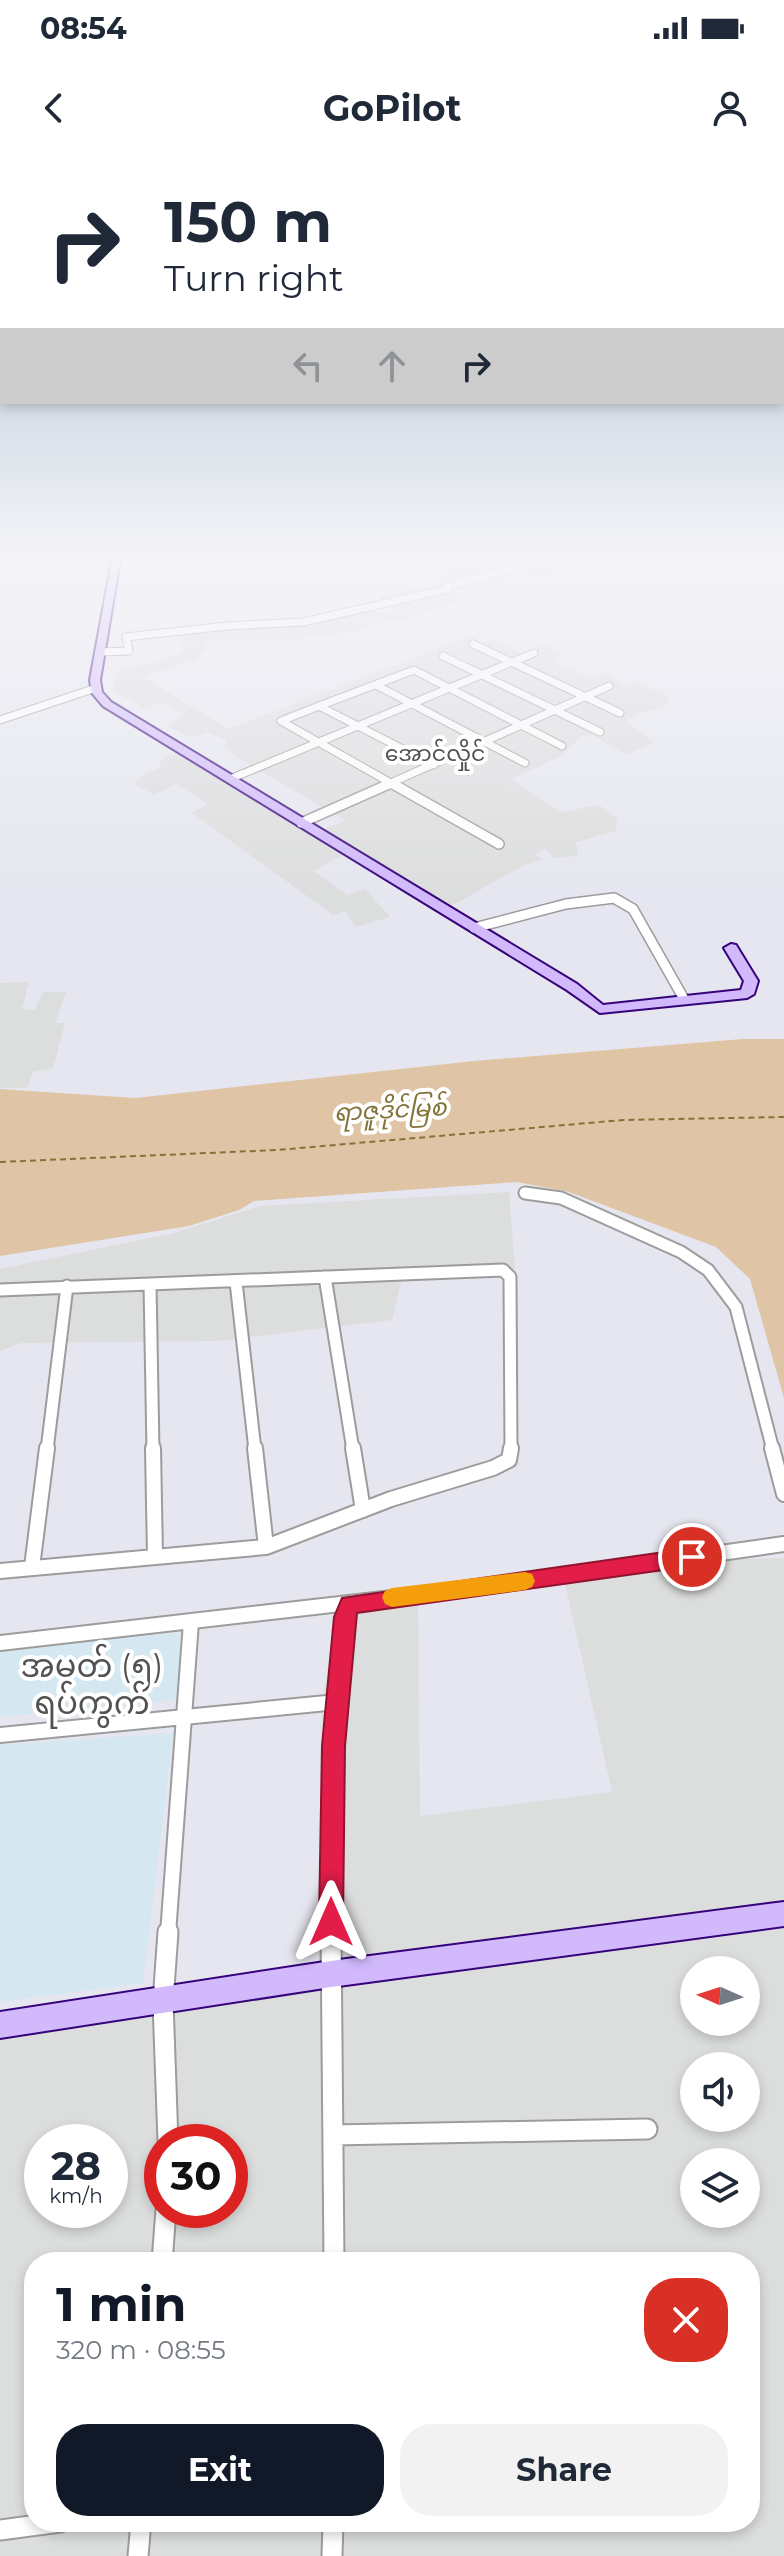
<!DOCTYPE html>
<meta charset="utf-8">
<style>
body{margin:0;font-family:Montserrat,"Noto Sans Myanmar",sans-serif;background:#f2f2f3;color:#1f2937;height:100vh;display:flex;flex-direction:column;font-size:30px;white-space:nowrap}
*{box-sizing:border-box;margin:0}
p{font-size:26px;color:#747a83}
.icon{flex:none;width:44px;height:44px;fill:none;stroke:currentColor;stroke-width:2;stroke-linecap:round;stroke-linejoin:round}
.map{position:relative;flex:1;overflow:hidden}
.details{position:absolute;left:24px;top:2092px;width:736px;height:280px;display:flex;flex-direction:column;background:#fff;border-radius:32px;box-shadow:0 4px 12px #0003}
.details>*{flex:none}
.hud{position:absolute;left:0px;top:0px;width:784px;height:244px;box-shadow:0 4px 12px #0003;background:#fff;color:#1f2937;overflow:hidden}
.needle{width:52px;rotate:273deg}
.controls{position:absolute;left:680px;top:1796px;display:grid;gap:16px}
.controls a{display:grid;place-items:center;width:80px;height:80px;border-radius:50%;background:#fff;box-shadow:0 4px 12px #0003;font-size:40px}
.speed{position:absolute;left:24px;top:1964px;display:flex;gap:16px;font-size:40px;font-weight:700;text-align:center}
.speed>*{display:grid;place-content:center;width:104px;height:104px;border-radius:50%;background:#fff;box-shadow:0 4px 12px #0003;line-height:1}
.speed small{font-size:20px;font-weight:400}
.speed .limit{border:12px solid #d22;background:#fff;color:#111}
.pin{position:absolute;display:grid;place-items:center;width:68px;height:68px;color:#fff;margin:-34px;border:4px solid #fff;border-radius:50%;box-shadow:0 2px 8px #0007}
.me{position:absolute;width:88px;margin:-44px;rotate:0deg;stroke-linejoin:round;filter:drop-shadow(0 0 6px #0008)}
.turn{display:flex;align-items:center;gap:28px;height:168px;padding:0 32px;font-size:36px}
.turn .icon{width:104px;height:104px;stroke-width:2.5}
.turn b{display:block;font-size:56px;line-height:68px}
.lanes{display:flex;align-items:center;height:76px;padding:0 32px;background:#0003;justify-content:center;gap:40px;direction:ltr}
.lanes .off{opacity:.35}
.round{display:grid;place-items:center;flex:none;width:84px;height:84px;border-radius:32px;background:#f2f2f3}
.overview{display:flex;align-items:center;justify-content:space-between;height:136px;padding:0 32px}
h1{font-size:48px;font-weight:700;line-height:60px;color:#111827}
.action{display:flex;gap:16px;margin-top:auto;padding:16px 32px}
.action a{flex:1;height:92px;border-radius:32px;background:#111827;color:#fff;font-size:32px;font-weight:700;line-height:92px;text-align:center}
.action a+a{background:#f2f2f3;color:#1f2937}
.status{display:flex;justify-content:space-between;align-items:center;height:56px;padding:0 40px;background:#fff;direction:ltr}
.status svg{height:22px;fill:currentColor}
header{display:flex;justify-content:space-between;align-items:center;height:104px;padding:0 32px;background:#fff;font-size:36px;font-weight:700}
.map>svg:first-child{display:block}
</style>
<div class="status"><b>08:54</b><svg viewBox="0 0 49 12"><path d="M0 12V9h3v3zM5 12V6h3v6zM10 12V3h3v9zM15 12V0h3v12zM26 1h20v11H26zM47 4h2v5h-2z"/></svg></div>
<header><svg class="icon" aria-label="back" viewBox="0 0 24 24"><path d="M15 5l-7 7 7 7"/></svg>GoPilot<svg class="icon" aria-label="person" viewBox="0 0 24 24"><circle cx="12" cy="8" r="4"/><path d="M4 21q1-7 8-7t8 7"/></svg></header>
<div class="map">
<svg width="784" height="2396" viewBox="0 0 784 2396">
<rect width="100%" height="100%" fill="#e6e6f0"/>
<path fill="#dcdddd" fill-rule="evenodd" d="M 527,400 L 595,400 L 544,416 L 530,411 L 471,424 L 475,435 L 399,462 L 383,461 L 357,471 L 283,481 L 203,481 L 206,488 L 197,499 L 143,517 L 228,569 L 469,477 L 483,482 L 495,479 L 523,494 L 545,485 L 565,496 L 555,503 L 590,518 L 603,514 L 625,526 L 636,523 L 665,535 L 669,543 L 625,560 L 654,583 L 626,595 L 594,576 L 581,576 L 561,596 L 511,619 L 561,652 L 599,645 L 617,658 L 616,671 L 576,682 L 578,696 L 553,698 L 546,689 L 534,694 L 542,699 L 522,706 L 448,748 L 423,743 L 387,721 L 356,694 L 315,672 L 346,661 L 238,598 L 224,586 L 227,581 L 207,572 L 192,578 L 168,566 L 184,554 L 162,542 L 145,549 L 114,531 L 117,510 L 160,501 L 183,493 L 175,471 L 221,463 L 305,459 L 356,445 L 383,454 L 396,452 L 379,435 L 452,420 L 447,413 L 474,404 L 496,409 Z
M 180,592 L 346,693 L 314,711 L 348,735 L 365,729 L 390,757 L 356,767 L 345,751 L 333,755 L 192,653 L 208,644 L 176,624 L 154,635 L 134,624 L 145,614 L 158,609 L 163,598 Z
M 29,822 L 22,849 L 35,850 L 43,832 L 66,832 L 55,863 L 65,863 L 53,908 L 33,912 L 27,928 L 0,928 L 0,823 Z
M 509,1032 L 515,1109 L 403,1114 L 392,1160 L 217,1181 L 21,1183 L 0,1191 L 0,1109 L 174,1073 L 260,1046 Z
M 784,1398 L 784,2396 L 0,2396 L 0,1878 L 318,1824 L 322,1545 L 337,1448 L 418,1445 L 420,1656 L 612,1632 L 565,1424 L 742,1399 ZM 694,1810 L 746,1810 L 746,1862 L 694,1862 ZM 694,1906 L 746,1906 L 746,1958 L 694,1958 ZM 42,1982 L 110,1982 L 110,2050 L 42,2050 ZM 162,1982 L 230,1982 L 230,2050 L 162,2050 ZM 694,2002 L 746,2002 L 746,2054 L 694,2054 ZM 34,2102 L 750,2102 L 750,2362 L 34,2362 Z"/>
<path fill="#d5e7f1" d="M 180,1473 L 178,1540 L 0,1557 L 0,1487 Z
M 173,1573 L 143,1823 L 0,1842 L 0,1585 Z"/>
<path fill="#dfc5a5" d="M 743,879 L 784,879 L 784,1238 L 750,1119 L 716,1087 L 569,1032 L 517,1022 L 254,1041 L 239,1050 L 189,1066 L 0,1096 L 0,929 L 135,938 L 474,901 Z"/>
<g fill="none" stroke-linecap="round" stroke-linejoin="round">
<path stroke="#827438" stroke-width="2" stroke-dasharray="6 4" stroke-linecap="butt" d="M 0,1002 L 277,990 L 623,960 L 784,957"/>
<defs>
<path id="street-far4" d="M 473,484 L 620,553
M 100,492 L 129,491 L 126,477 L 227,466 L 303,462 L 448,429 L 446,426 L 552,400
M 443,496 L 600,572
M 376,525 L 525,603
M 319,546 L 281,561 L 396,626
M 0,560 L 96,528
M 434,605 L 319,546 L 414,510 L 562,586
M 230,619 L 534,493
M 384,626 L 609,526"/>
<path id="street-far3" d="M 393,624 L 499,684
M 301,663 L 389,624
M 474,768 L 566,744 L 614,738 L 633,749 L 684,839"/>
<path id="street-far2" d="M 525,1033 L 561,1038 L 681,1092 L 708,1110 L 736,1147 L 773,1290
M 325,1117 L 353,1290
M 236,1122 L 255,1290
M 150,1124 L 153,1290
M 0,1130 L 503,1110 L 510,1117 L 511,1290
M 47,1290 L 67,1126"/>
<path id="street-far1" d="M 153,1288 L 155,1397
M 255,1288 L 266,1387
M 353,1288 L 363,1350
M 772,1288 L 784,1334
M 32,1407 L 47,1288
M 0,1411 L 266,1387 L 391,1339 L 493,1308 L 509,1300 L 511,1288
M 0,1483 L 445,1432 L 784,1384
M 0,1575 L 337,1542
M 168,1774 L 191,1462
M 331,1774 L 333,1586 L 344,1457 L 349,1444"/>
<path id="street" d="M 331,1772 L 334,2102
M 333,1975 L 647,1969
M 168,1982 L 163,1842 L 168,1772
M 162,2102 L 166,2050
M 0,2370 L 60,2362
M 138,2396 L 141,2362
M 332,2396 L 333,2362"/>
<path id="secondary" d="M 112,400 L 120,400 L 100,520 L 102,532 L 111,542 L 577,824 L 603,845 L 741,830 L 744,821 L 724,788 L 731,784 L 736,785 L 758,821 L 754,834 L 747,838 L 600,853 L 567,830 L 103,546 L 92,533 L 90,520 Z
M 784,1742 L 784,1766 L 331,1827 L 0,1878 L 0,1852 L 331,1801 Z"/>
</defs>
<use href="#street-far4" stroke="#9c9c9c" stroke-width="9"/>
<use href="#street-far3" stroke="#9c9c9c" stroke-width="12"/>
<use href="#street-far2" stroke="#9c9c9c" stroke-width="15"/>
<use href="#street-far1" stroke="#9c9c9c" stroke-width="18"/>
<use href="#street" stroke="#9c9c9c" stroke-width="23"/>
<use href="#secondary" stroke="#36037a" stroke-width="4"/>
<use href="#street-far4" stroke="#fff" stroke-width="7"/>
<use href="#street-far3" stroke="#fff" stroke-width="9"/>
<use href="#street-far2" stroke="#fff" stroke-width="11"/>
<use href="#street-far1" stroke="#fff" stroke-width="14"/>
<use href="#street" stroke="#fff" stroke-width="19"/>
<use href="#secondary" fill="#d1b9fb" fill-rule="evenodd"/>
</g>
<linearGradient id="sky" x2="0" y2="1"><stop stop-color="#a4bbcd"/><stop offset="0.54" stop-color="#f4f4f8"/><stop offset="1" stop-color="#f4f4f8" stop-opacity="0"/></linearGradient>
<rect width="784" height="736" fill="url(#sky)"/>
<path fill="#e11d48" stroke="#92132f" stroke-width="2" d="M 692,1388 L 699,1391 L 702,1397 L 699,1403 L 692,1406 L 357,1453 L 345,1586 L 343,1762 L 340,1771 L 331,1775 L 322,1771 L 319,1762 L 322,1586 L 334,1457 L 342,1438 Z"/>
<path fill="#f59e0b" d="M 525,1412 L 532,1414 L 535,1421 L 532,1427 L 525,1430 L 392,1447 L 385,1444 L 382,1437 L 385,1431 L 392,1428 Z"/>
<g text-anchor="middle" stroke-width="8" stroke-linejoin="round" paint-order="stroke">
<g font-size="22" fill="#525252" stroke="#fff">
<text x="435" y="601">အောင်လှိုင်</text>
</g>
<g font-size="24" font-style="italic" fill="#827438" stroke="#fff">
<text transform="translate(390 950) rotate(-3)" y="8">ရာဇူဒိုင်မြစ်</text>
</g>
<g font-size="32" fill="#525252" stroke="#fff">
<text x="92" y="1517">အမှတ် (၅)<tspan x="92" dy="37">ရပ်ကွက်</tspan></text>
</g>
</g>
</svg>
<div class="controls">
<a><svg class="needle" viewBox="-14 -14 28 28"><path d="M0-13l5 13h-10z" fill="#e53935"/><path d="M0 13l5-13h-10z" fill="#747a83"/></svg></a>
<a><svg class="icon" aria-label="sound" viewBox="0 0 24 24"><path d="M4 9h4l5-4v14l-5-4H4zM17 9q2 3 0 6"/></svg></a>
<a><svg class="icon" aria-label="layers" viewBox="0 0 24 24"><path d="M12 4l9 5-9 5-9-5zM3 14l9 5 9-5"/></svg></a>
</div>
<div class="speed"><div>28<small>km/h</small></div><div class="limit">30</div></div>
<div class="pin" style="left:692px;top:1397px;background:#d93025"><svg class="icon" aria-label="arrive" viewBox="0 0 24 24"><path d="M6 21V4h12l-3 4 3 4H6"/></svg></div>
<svg class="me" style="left:331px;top:1762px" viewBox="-20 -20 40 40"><path d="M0-17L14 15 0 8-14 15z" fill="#e11d48" stroke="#fff" stroke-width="4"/></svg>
<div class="hud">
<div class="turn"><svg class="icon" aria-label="right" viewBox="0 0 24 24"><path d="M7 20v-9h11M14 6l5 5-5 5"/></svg><div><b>150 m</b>Turn right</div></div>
<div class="lanes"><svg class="icon off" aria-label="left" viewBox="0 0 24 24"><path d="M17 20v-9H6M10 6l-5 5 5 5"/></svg><svg class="icon off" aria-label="ahead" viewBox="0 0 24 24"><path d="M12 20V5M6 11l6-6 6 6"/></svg><svg class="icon" aria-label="right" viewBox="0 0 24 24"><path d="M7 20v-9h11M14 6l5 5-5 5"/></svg></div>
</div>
<section class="details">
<div class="overview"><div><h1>1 min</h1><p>320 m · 08:55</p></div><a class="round" style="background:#d93025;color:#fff"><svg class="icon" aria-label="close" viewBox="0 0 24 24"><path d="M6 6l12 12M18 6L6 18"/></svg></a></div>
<div class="action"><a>Exit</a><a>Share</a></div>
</section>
</div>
